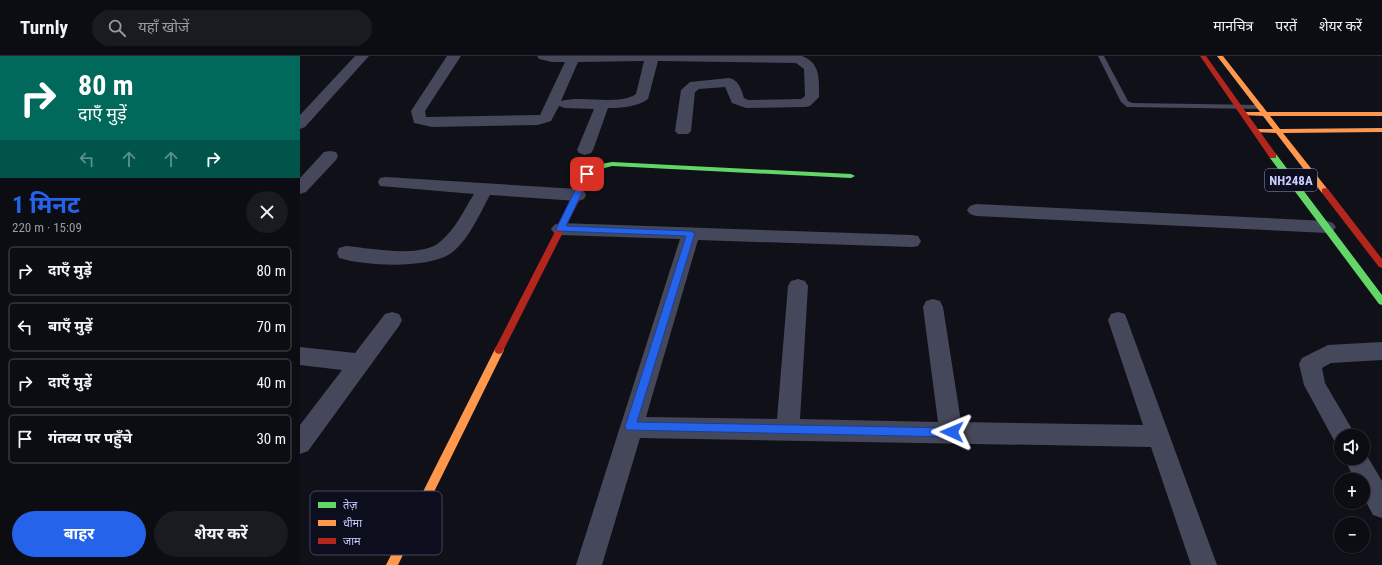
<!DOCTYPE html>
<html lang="hi">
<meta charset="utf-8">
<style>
body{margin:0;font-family:"Roboto Condensed","Noto Sans Devanagari",sans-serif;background:#1a1a21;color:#f1f3f6;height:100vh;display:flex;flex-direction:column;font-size:15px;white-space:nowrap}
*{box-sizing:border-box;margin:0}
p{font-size:13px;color:#9a9ba0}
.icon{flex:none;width:22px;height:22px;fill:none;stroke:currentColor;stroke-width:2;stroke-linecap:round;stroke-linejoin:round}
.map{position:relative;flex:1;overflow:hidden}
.sheet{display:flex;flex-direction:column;background:#0c0c13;width:300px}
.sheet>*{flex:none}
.banner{background:#00695c;color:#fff;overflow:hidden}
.buttons{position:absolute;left:1034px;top:373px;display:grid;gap:8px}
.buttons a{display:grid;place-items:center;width:36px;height:36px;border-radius:50%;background:#0c0c13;box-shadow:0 1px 3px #0004,0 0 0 1px #2c2c33;font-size:20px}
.pin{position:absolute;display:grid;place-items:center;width:34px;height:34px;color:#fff;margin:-17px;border-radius:8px;box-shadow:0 2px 6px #0006}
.me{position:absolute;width:44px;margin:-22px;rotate:271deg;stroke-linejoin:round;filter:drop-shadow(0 0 3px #0008)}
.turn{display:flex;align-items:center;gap:14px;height:84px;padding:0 12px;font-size:18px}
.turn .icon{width:52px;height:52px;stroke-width:2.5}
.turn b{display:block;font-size:28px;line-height:34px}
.lanes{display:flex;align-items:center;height:38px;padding:0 12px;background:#0003;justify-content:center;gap:20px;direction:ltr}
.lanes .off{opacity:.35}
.round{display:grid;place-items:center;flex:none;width:42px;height:42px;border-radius:21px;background:#1a1a21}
.summary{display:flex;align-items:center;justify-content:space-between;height:68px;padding:0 12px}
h1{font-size:24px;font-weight:700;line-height:30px;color:#2563eb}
.cta{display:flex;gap:8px;margin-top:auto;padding:8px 12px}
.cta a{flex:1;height:46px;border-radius:24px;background:#2563eb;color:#fff;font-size:16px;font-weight:700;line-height:46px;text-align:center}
.cta a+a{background:#1a1a21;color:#f1f3f6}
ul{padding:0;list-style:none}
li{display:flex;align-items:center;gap:12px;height:50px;margin:0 8px 6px;padding:0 4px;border:2px solid #2c2c33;border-radius:6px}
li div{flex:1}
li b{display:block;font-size:15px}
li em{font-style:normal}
header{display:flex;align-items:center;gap:24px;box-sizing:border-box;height:56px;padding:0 20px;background:#0c0c13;border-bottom:1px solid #2c2c33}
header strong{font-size:19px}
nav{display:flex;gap:22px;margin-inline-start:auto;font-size:14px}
.search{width:280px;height:36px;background:#1a1a21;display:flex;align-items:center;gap:10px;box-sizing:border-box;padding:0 14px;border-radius:22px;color:#9a9ba0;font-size:15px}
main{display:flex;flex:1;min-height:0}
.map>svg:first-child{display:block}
</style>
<header>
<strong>Turnly</strong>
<div class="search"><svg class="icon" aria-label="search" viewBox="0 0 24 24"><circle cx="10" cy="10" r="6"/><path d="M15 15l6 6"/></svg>यहाँ खोजें</div>
<nav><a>मानचित्र</a><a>परतें</a><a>शेयर करें</a></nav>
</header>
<main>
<section class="sheet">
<div class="banner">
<div class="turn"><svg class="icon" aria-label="right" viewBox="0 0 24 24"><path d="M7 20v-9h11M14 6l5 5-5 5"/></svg><div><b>80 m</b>दाएँ मुड़ें</div></div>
<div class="lanes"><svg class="icon off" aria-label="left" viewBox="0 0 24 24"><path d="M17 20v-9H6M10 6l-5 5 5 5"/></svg><svg class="icon off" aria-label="ahead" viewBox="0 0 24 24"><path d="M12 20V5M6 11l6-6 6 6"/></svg><svg class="icon off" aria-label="ahead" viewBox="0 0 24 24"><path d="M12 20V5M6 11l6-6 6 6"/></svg><svg class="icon" aria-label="right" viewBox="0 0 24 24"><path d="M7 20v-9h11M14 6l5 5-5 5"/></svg></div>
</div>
<div class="summary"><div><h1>1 मिनट</h1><p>220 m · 15:09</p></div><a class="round"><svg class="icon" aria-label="close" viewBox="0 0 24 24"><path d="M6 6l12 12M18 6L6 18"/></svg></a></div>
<ul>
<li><svg class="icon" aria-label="right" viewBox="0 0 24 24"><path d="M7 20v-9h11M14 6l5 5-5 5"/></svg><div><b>दाएँ मुड़ें</b></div><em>80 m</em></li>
<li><svg class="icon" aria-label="left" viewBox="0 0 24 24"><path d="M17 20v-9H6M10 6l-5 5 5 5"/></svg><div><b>बाएँ मुड़ें</b></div><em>70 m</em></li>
<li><svg class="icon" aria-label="right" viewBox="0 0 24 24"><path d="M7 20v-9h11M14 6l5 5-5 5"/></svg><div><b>दाएँ मुड़ें</b></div><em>40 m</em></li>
<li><svg class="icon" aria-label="arrive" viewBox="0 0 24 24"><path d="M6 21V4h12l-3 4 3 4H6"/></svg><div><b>गंतव्य पर पहुँचे</b></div><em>30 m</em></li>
</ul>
<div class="cta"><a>बाहर</a><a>शेयर करें</a></div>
</section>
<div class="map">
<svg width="1082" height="509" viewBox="0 0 1082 509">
<rect width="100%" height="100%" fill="#101019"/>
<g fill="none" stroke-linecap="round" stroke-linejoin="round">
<path fill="#44485a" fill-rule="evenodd" d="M 798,0 L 804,0 L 828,45 L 832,47 L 960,49 L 964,51 L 960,53 L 827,51 L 821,46 Z"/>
<path fill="#44485a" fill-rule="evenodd" d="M 55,0 L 69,0 L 5,71 L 0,73 L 0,59 Z
M 147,0 L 161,0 L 125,55 L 126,61 L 240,59 L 265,6 L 252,6 L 239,3 L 237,0 L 502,0 C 521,7 519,24 519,41 L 510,50 L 505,51 L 446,52 L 432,47 L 425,31 L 399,33 L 395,36 L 391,75 L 388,78 L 378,78 L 375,75 L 381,34 L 390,26 L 429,22 C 439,24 441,33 444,42 L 448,44 L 501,43 L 505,40 L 504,13 L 496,7 L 358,5 L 348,43 C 337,51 322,52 308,52 L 293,94 L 291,97 L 285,99 L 279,97 L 277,94 L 294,53 L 265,52 L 259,50 L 251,65 L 238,69 L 132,71 L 114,67 L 111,55 ZM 344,5 L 336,38 C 319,50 282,39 261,45 L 278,6 Z
M 30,95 L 36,96 L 38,100 L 36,104 L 6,136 L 0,138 L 0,122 L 24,96 Z
M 86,121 L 278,133 L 284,135 L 286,139 L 284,143 L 278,145 L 190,139 C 180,157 170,181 154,195 C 132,214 65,210 39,202 L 37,197 L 39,192 L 46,190 C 71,192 122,203 141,185 C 156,172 164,154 174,138 L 80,130 L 78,126 L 80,122 Z
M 676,148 L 1027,165 L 1033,167 L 1036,171 L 1033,175 L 1027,177 L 676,160 L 670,158 L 667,154 L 670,150 Z
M 260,167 L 612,179 L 618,180 L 621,185 L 618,190 L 612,191 L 398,184 L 346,361 L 477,363 L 488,230 L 491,225 L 498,223 L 505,225 L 508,230 L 500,363 L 638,366 L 623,251 L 626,245 L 633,243 L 640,245 L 643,251 L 661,366 L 843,369 L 808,264 L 811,258 L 818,256 L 825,258 L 917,509 L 891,509 L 851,391 L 340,382 L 302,509 L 276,509 L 380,183 L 260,179 L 254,177 L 251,173 L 254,169 Z
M 92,256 L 99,258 L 102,264 L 99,270 L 8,395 L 0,398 L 0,369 L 42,314 L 0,309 L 0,291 L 55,297 L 85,258 Z
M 1082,286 L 1082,304 L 1031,307 L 1022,312 L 1025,327 L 1056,380 L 1041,380 L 1041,390 L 1036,388 L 1004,329 L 999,308 L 1002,302 L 1028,289 Z
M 1063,393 L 1082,425 L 1082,462 L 1073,459 L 1063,440 L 1063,424 L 1055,424 L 1044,402 L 1063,402 Z"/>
<path fill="#63d668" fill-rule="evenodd" d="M 970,98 L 976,98 L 1082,239 L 1082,249 L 1079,248 L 970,102 Z
M 312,106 L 551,118 L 555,120 L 551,122 L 312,110 L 301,113 L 289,119 L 285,117 L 296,109 Z"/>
<path fill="#ff974d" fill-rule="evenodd" d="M 917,0 L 923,0 L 967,56 L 1082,56 L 1082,60 L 970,60 L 980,73 L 1082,72 L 1082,76 L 983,77 L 1029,135 L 1025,138 L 1022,137 L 976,77 L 953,76 L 953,74 L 955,73 L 973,73 L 963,60 L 941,59 L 941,57 L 943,56 L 960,56 Z
M 199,290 L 202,291 L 204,294 L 98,509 L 86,509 L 196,291 Z"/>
<path fill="#b3261e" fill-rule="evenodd" d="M 900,0 L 906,0 L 976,98 L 976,102 L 970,102 Z
M 286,115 L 289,115 L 293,117 L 202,297 L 199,298 L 196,297 L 194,294 L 196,291 Z
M 1025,132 L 1028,133 L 1082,203 L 1082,212 L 1079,211 L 1022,137 L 1022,133 Z"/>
</g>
<path fill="#2563eb" stroke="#184099" d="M 284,116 L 291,118 L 266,170 L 390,175 L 395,177 L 337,366 L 652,372 L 655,373 L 657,376 L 655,380 L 652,381 L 327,374 L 325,371 L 386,180 L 258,175 L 256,173 Z"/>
<g text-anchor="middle" stroke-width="4" stroke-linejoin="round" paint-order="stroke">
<rect fill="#0c0d1d" stroke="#9094ba" stroke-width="1" x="965" y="113" width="52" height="22" rx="3"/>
<g font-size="13" font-weight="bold" fill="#c8cefe">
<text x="991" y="129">NH248A</text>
</g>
</g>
<rect x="10" y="435" width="132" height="64" rx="6" fill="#0c0d1d" stroke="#444760" stroke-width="1"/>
<rect x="18" y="446" width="18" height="6" fill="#63d668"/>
<rect x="18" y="464" width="18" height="6" fill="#ff974d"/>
<rect x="18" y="482" width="18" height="6" fill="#b3261e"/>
<g font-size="11" fill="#c8cefe">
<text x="43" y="453">तेज़</text>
<text x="43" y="471">धीमा</text>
<text x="43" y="489">जाम</text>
</g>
</svg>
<div class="buttons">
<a><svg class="icon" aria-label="sound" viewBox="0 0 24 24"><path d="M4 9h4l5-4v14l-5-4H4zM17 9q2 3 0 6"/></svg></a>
<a>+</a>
<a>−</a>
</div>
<div class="pin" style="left:287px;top:118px;background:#d93025"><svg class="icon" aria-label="arrive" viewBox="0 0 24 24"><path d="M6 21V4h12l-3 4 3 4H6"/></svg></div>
<svg class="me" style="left:652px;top:376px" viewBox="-20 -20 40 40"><path d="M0-17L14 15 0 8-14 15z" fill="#2563eb" stroke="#fff" stroke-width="4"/></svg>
</div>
</main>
